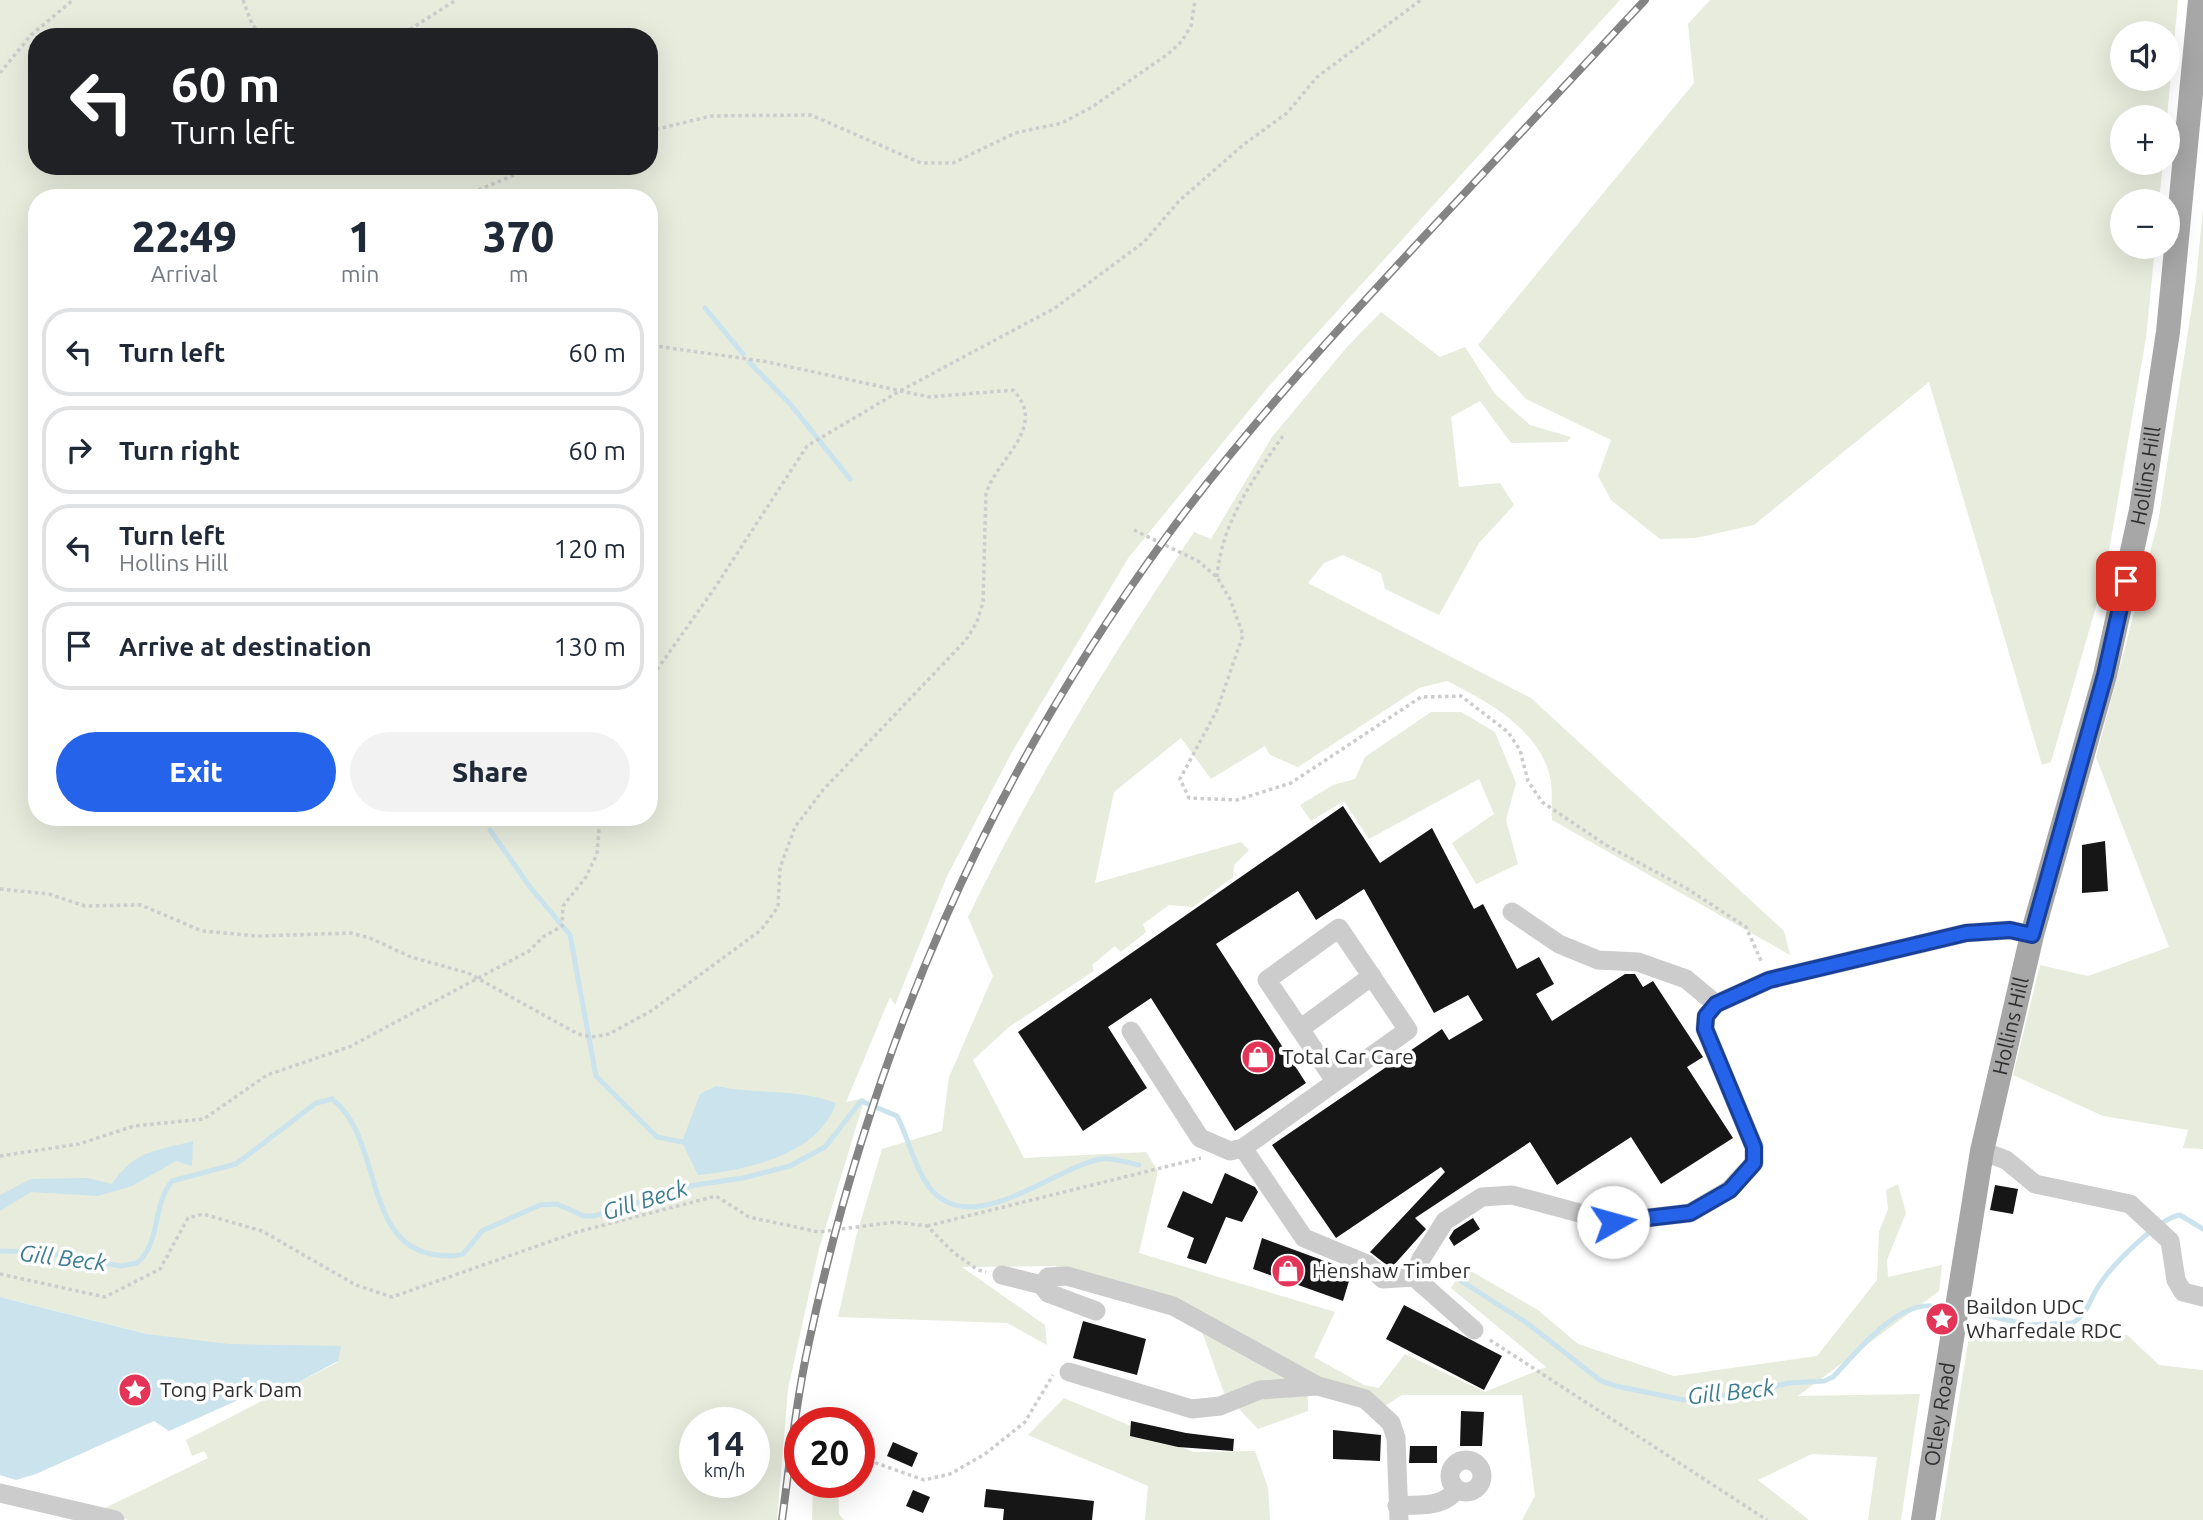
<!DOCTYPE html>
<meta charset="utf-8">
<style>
body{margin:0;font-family:Ubuntu,sans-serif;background:#f2f2f3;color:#1f2937;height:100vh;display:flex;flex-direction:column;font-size:26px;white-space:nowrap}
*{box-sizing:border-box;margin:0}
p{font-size:23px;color:#747a83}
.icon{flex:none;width:38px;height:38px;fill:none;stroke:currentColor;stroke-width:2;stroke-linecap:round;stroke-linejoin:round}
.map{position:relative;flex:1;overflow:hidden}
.drawer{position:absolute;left:28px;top:189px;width:630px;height:637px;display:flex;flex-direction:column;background:#fff;border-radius:28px;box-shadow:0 7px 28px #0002}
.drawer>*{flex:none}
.top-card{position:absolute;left:28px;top:28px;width:630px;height:147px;border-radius:28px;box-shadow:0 7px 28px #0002;background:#202124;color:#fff;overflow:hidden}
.tools{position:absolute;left:2110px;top:21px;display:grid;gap:14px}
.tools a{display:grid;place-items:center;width:70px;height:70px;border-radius:50%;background:#fff;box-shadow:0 7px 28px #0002;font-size:35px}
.speed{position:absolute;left:679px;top:1407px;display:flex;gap:14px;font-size:35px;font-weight:700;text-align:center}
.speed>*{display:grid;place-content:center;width:91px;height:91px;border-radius:50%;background:#fff;box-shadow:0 7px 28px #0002;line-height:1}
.speed small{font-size:18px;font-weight:400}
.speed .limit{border:10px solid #d22;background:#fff;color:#111}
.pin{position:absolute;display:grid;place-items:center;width:60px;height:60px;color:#fff;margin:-30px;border-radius:14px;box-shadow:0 4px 10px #0006}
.me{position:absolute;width:77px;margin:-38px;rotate:83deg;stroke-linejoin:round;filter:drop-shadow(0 0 5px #0008)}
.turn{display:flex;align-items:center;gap:24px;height:147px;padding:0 28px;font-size:32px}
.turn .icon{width:91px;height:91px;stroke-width:2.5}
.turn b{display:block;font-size:49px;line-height:60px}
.eta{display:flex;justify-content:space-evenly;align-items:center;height:119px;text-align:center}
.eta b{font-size:42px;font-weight:800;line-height:49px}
.button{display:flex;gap:14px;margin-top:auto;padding:14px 28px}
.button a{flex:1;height:80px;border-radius:42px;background:#2563eb;color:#fff;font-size:28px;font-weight:800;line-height:80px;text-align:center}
.button a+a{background:#f2f2f3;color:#1f2937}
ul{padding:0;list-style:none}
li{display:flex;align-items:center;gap:21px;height:88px;margin:0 14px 10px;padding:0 14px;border:4px solid #e0e1e3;border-radius:28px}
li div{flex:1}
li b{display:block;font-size:26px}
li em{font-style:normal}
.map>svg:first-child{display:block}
</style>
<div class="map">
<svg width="2203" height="1520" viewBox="0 0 2203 1520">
<rect width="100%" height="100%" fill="#fff"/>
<path fill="#e7ecdd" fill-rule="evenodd" d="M 0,0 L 1620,0 L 1269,386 L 1129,557 L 1012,752 L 947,876 L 895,1005 L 890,997 L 846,1102 L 865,1098 L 819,1249 L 788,1389 L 777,1520 L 128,1520 L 103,1509 L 208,1458 L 204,1451 L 192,1456 L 186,1440 L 338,1362 L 147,1334 L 0,1297 ZM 37,37 L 649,37 L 649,166 L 37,166 ZM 37,198 L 649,198 L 649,817 L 37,817 ZM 695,1423 L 754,1423 L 754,1482 L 695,1482 Z
M 1710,0 L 2178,0 L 2167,117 L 2123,117 L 2123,163 L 2163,163 L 2159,201 L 2123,201 L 2123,247 L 2155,247 L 2146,338 L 2104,579 L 2051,762 L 2042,765 L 1929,382 L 1754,525 L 1696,538 L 1660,539 L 1611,500 L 1598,476 L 1611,440 L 1526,399 L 1478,345 L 1694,83 L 1688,24 ZM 2123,33 L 2168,33 L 2168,79 L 2123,79 Z
M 2203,208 L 2203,1149 L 2183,1148 L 2188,1130 L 2103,1116 L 2013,1075 L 2040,965 L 2088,976 L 2169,947 L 2096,757 L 2158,522 L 2196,281 Z
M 1381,312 L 1440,357 L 1465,347 L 1495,394 L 1530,425 L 1571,437 L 1567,442 L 1511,443 L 1480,401 L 1451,417 L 1459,487 L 1500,483 L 1514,505 L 1479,543 L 1439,615 L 1385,589 L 1381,573 L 1343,555 L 1324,563 L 1308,583 L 1531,698 L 1784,931 L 1790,955 L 1552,820 C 1551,807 1553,790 1550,777 C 1539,729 1487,701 1447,681 L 1419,688 L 1298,767 L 1270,755 L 1265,746 L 1211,779 L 1181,738 L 1114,792 L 1095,883 L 1241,842 L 1249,850 L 1234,865 L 1233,877 L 1193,907 L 1169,905 L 1143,924 L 1146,932 L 1121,952 L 1115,946 L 1092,965 L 1094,971 L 1009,1027 L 973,1060 L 1024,1158 L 1146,1152 L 1158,1171 L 1139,1253 L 1335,1312 L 1314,1357 L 1364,1385 L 1379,1388 L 1405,1354 L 1485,1392 L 1546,1367 L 1451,1288 L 1464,1267 L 1538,1310 L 1578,1344 L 1674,1376 L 1817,1356 L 1877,1280 L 1879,1232 L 1888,1209 L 1886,1190 L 1898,1184 L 1906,1213 L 1887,1260 L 1888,1277 L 1942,1265 L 1939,1291 L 1798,1396 L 1920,1394 L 1901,1520 L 1868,1520 L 1877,1457 L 1812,1454 L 1758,1480 L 1809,1520 L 1522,1520 L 1535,1496 L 1522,1395 L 1402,1395 L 1380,1409 L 1307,1372 L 1308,1411 L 1258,1429 L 1224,1393 L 1200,1326 L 1055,1266 L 962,1267 L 1045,1325 L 1047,1345 L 1007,1323 L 838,1317 L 856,1237 L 882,1149 L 942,1131 L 949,1077 L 993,976 L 968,917 C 1035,779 1110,659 1194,532 L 1211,539 L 1272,437 L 1347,347 Z
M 1431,712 L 1461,712 L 1495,732 L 1516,783 L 1506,820 L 1518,864 L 1476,884 L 1452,843 L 1494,814 L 1479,779 L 1369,839 L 1344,801 L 1311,821 L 1300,805 L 1333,785 L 1355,779 L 1365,757 Z
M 1971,1323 L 2046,1337 L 2127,1335 L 2159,1365 L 2203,1370 L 2203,1520 L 1940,1520 Z
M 1064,1398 L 1193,1452 L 1255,1451 L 1268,1488 L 1270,1520 L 1145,1520 L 1148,1486 L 1028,1435 Z
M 813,1482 L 838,1482 L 839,1514 L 844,1520 L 812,1520 Z"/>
<path fill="#cae3ec" d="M 716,1086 C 756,1095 798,1088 836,1103 C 819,1155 746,1170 698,1175 L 682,1142 L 700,1094 Z
M 193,1141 L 192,1166 L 176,1161 L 132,1186 L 98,1196 L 31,1192 L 0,1211 L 0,1195 L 31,1179 L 88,1178 L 112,1184 C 136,1149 154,1152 193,1141 Z
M 0,1297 L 147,1334 L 229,1344 L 341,1346 L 338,1361 L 295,1384 L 245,1397 L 169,1431 L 154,1421 L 36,1474 L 16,1480 L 0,1475 Z"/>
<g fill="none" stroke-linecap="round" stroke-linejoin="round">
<path stroke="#cae3ec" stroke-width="5" d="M 705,308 L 743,354
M 749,362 L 791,405 L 850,479
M 490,830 L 530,887 L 570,935 L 596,1076 L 657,1137 L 682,1142
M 0,1251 L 41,1252 L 121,1266 L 137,1263 C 161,1244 152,1205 172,1181 L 236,1164 L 316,1103 L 332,1099 C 383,1137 362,1247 437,1255 C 446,1256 455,1257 463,1254 L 482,1231 L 540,1205 L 557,1204 L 584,1216 L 594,1216 L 695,1185 L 743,1178 L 790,1166 L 825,1147 L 861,1101 L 897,1116 C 908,1137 913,1162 925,1181 C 965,1247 1053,1167 1101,1159 C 1112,1157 1128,1163 1139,1165
M 1455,1277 L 1527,1323 L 1601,1381 L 1616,1386 L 1684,1400 L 1744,1394 L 1789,1383 L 1824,1381 L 1833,1377 C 1855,1354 1895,1303 1931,1306
M 1985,1315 L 2029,1325 L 2073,1323 C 2088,1313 2089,1301 2098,1287 C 2110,1267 2158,1218 2180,1215 L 2203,1229"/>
</g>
<path fill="#161616" d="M 1343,806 L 1380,863 L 1432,828 L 1474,909 L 1483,904 L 1517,969 L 1539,957 L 1554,984 L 1536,994 L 1552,1021 L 1625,974 L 1635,974 L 1643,987 L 1653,981 L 1703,1057 L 1687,1067 L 1733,1138 L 1661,1184 L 1631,1137 L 1557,1185 L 1530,1142 L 1415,1218 L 1426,1229 L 1393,1266 L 1388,1266 L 1370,1252 L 1445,1172 L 1441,1167 L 1336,1238 L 1272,1145 L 1442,1029 L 1449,1040 L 1483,1020 L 1468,995 L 1434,1013 L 1364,889 L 1316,920 L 1298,891 L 1216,944 L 1306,1083 L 1235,1131 L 1151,998 L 1108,1027 L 1147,1088 L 1083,1131 L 1018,1032 Z
M 2105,841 L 2108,891 L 2082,893 L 2082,845 Z
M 1225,1173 L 1255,1187 L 1258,1192 L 1242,1222 L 1226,1217 L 1206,1264 L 1187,1258 L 1194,1238 L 1167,1227 L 1183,1191 L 1212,1204 Z
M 1995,1185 L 2018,1189 L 2013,1214 L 1990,1210 Z
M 1473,1218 L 1480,1229 L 1454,1246 L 1449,1238 L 1454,1230 Z
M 1262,1238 L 1352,1271 L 1343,1301 L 1253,1269 Z
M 1404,1305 L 1502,1356 L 1484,1390 L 1386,1339 Z
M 1083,1321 L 1146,1339 L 1137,1375 L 1073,1358 Z
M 1461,1411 L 1484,1412 L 1482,1446 L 1460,1446 Z
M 1131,1421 L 1186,1433 L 1234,1439 L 1233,1451 L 1178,1447 L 1130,1436 Z
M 1333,1430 L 1381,1435 L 1380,1461 L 1333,1459 Z
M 893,1442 L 918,1453 L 912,1467 L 887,1456 Z
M 1410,1446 L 1437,1446 L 1437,1463 L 1409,1463 Z
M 986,1489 L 1094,1501 L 1092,1520 L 1003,1520 L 1004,1509 L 984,1507 Z
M 913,1490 L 930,1497 L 923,1513 L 906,1506 Z"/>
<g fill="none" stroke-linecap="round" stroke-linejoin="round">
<path stroke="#ccc" stroke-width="3.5" stroke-dasharray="3.5 3.5" stroke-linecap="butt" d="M 243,0 L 252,24 L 262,37
M 398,37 L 456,0
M 0,73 L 31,35 L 73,0
M 649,131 L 711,116 L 811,115 L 921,163 L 953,163 L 1015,133 L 1062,123 L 1092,107 L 1168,54 L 1182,41 L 1191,26 L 1195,0
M 459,198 L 536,166
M 1134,530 L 1198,561 L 1217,577 L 1230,599 L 1243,635 L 1217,710 L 1180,779 L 1189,798 L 1237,800 L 1291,783 L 1421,697 L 1461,696 L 1508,732 L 1520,750 L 1528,781 L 1542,802 L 1606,845 L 1686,888 L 1746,927 L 1762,963
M 1217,577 C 1221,523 1255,476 1285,433
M 649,681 L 714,589 L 807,446 L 898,392 L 1055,308 L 1144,242 L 1179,201 L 1243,145 L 1287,113 L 1317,77 L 1421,0
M 0,889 L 49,894 L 85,906 L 141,905 L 202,931 L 258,936 L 351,933 L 370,938 L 411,957 L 468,973 L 578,1034 L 592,1037 L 609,1034 L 651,1011 L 761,930 L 778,907 L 780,868 L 795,827 L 823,790 L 966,640 L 977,622 L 983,602 L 986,494 C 996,459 1049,427 1013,390 L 929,397 L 768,362 L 649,345
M 0,1156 L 79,1144 L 134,1126 L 204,1119 L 267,1075 L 349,1047 L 529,951 L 543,937 L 562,926 L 563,906 L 586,877 L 597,854 L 600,817
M 927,1226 L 1201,1158
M 0,1274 L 105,1297 L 160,1269 L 188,1218 L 203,1214 L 262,1231 L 356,1285 L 392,1297 L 577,1232 L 716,1196 L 749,1217 L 819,1232 L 895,1222 L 927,1226 L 953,1252 L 978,1270 L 986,1272
M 1490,1340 L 1767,1520
M 865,1436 L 876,1463 L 924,1480 L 950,1474 L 985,1454 L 1025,1422 L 1053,1375"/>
<path stroke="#ccc" stroke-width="19" d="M 1512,912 L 1559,944 L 1598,960 L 1638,962 L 1686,979 L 1716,1004
M 1300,1029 L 1372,976
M 1131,1031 L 1200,1138 L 1230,1151 L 1243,1148 L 1304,1238 L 1367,1264 L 1383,1279 L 1414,1277
M 1243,1148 L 1408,1030 L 1339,928 L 1267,980 L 1335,1081
M 1982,1151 L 2006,1160 L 2035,1184 L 2130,1204 L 2170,1241 L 2176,1280 L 2183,1292 L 2203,1297
M 1002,1275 L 1042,1285 L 1048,1293 L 1096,1311
M 1042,1285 L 1048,1277 L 1067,1276 L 1173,1306 L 1318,1386
M 1474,1330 L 1414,1277 L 1421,1259 L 1445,1221 L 1482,1197 L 1512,1195 L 1613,1222 L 1690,1213 L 1729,1190 L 1754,1163 L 1754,1147 L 1705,1029 L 1706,1016 L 1716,1004 L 1769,980 L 1966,933 L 2010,930 L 2032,935
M 1069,1372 L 1192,1409 L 1220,1406 L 1260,1390 L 1318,1386 L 1365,1399 L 1391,1423 L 1396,1438 L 1399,1520
M1450 1476a16 16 0 1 1 32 0a16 16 0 1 1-32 0Z
M 0,1493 L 115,1520
M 1397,1506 C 1420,1504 1442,1509 1457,1489"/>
<path stroke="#a7a7a7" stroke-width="24" id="s1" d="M 1923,1520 L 1982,1151 L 2032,935 L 2105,675 L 2141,510 L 2168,332 L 2200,0"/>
<defs>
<path id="rail" d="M 782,1520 C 790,1461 796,1401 809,1342 C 872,1047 988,780 1167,536 C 1243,432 1331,337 1418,243 C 1494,162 1569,81 1645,0"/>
</defs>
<use href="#rail" stroke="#848484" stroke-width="8"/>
<use href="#rail" stroke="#fff" stroke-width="5" stroke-dasharray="16" stroke-linecap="butt"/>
</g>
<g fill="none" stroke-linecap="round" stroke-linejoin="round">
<defs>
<path id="route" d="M 1613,1222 L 1690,1213 L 1730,1190 L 1754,1163 L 1754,1147 L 1705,1029 L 1706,1016 L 1716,1004 L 1769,980 L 1966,933 L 2010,930 L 2032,935 L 2105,675 L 2126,581"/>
</defs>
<use href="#route" stroke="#184099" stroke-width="18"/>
<use href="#route" stroke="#2563eb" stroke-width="12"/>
</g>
<defs>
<symbol id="shop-disc" viewBox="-11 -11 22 22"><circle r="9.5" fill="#e43457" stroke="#fff"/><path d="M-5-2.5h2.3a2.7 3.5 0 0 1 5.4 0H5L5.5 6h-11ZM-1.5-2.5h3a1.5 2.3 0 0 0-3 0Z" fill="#fff"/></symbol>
<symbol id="sight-disc" viewBox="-11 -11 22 22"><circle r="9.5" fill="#e43457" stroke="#fff"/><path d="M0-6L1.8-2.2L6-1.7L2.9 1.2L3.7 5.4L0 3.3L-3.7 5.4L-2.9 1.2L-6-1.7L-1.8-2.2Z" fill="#fff"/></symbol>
</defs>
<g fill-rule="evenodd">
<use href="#shop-disc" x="1239" y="1038" width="38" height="38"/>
<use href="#shop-disc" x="1269" y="1252" width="38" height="38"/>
<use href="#sight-disc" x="1923" y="1300" width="38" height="38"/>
<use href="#sight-disc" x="116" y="1371" width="38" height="38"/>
</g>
<g text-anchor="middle" stroke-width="7" stroke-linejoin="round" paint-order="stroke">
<g font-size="21" fill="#2f2f2f" stroke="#fff">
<text dy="7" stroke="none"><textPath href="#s1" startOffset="1069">Hollins Hill</textPath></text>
<text dy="7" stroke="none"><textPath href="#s1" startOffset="502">Hollins Hill</textPath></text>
<text dy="7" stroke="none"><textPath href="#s1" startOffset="107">Otley Road</textPath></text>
</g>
<g font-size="21" fill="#2f2f2f" stroke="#fff" text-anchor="start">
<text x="1282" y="1064">Total Car Care</text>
<text x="1312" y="1278">Henshaw Timber</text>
<text x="1966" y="1314">Baildon UDC<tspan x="1966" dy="24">Wharfedale RDC</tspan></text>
<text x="160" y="1397">Tong Park Dam</text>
</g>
<g font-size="23" font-style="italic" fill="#3d7c91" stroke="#fff">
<text transform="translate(645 1200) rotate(-17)" y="8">Gill Beck</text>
<text transform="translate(63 1258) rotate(7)" y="8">Gill Beck</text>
<text transform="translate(1731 1392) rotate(-6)" y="8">Gill Beck</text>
</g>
</g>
</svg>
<div class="tools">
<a><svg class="icon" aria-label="sound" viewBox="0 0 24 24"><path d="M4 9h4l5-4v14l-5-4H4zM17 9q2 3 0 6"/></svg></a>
<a>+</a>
<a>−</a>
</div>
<div class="speed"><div>14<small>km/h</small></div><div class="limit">20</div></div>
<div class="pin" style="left:2126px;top:581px;background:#d93025"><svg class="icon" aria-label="arrive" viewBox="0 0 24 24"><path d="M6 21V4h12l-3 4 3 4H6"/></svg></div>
<svg class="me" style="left:1613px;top:1222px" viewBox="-20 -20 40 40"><circle r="19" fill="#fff"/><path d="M0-13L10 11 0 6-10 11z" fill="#2563eb"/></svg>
<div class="top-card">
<div class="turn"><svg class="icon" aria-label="left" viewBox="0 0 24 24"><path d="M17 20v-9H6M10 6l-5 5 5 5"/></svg><div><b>60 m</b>Turn left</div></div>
</div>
<section class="drawer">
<div class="eta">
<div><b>22:49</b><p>Arrival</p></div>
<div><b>1</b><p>min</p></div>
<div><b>370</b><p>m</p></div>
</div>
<ul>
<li><svg class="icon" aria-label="left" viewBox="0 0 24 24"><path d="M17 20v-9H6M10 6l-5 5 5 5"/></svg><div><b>Turn left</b></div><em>60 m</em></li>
<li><svg class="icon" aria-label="right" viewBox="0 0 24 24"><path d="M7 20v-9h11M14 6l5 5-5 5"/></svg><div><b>Turn right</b></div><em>60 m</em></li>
<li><svg class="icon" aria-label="left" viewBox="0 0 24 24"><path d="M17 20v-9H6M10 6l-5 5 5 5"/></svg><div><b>Turn left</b><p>Hollins Hill</p></div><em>120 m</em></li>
<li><svg class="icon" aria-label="arrive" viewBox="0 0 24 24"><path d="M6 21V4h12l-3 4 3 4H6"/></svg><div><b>Arrive at destination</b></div><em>130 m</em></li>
</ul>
<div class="button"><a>Exit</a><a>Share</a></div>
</section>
</div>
